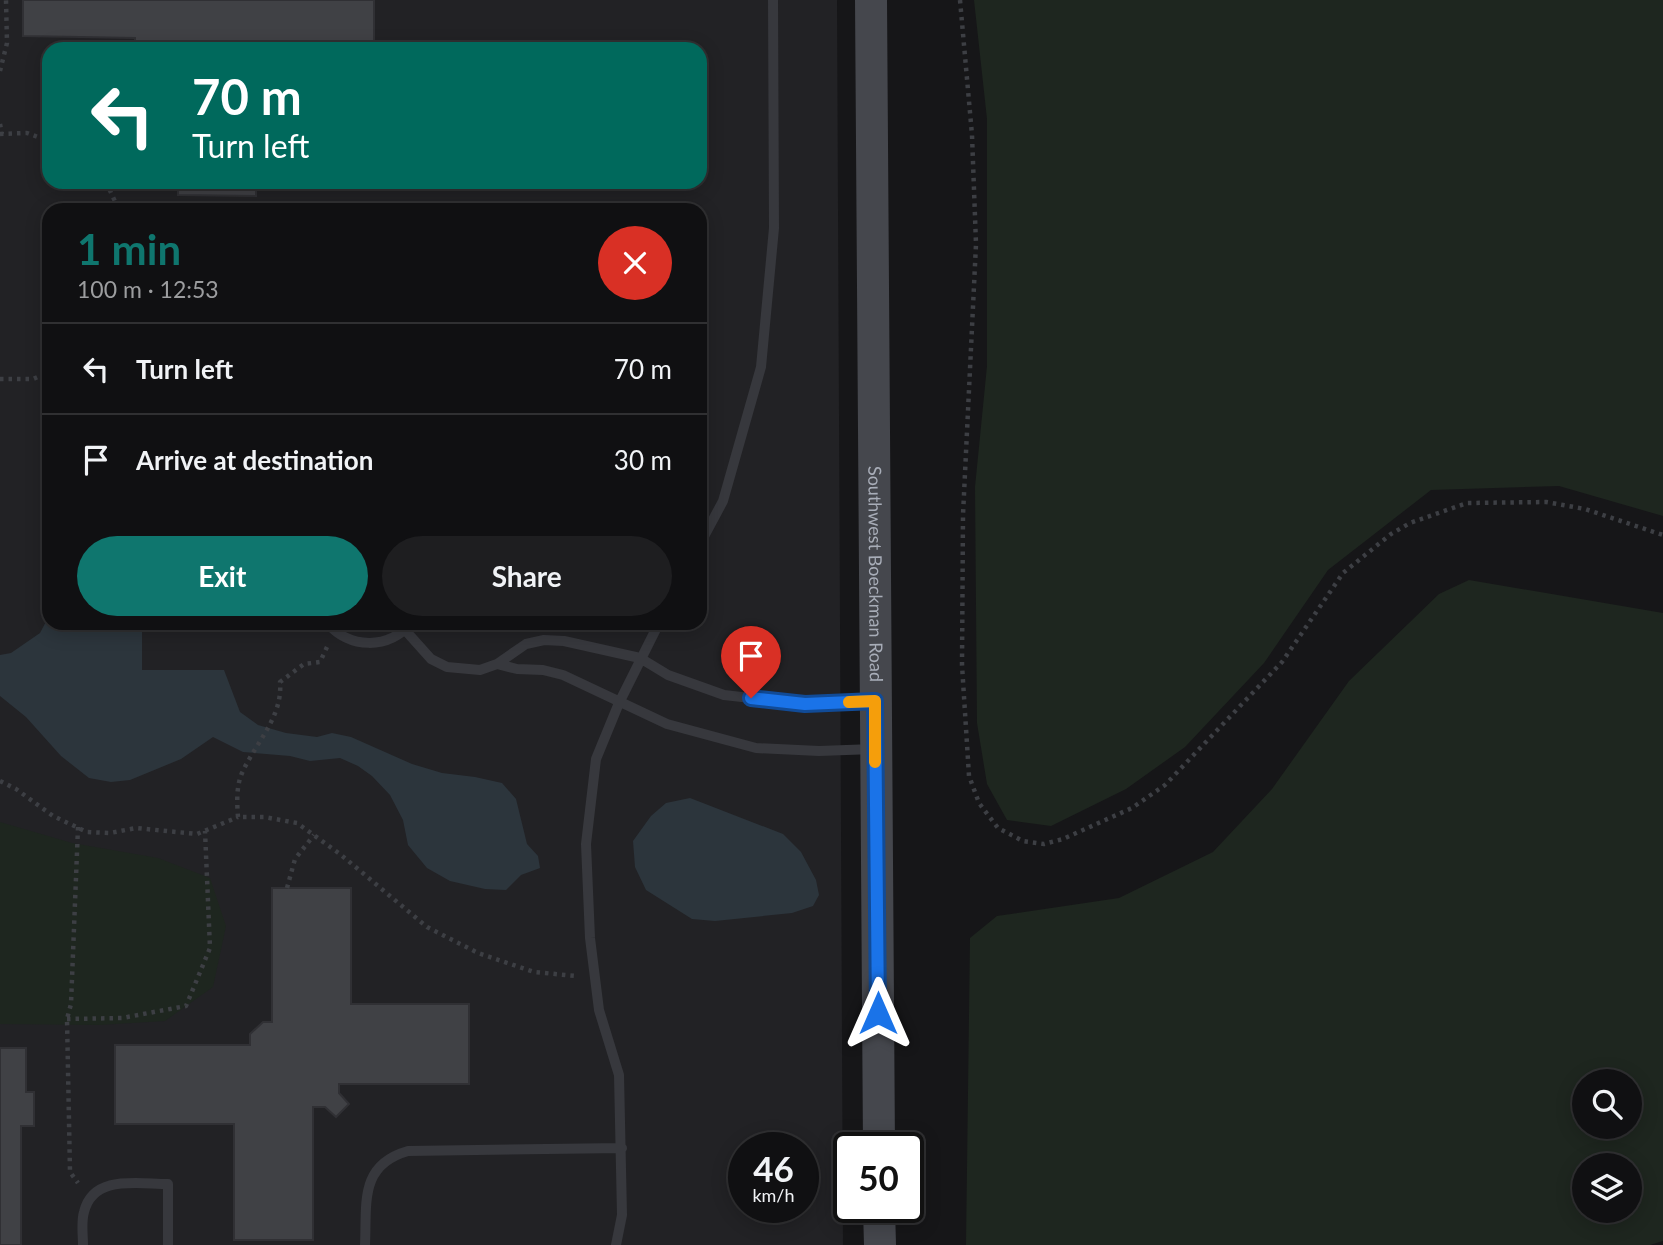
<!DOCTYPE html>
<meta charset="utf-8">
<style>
body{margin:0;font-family:Lato,sans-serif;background:#1e1e20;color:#f1f3f6;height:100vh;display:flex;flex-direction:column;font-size:26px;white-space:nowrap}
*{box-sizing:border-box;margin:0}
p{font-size:23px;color:#9c9d9f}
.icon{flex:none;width:38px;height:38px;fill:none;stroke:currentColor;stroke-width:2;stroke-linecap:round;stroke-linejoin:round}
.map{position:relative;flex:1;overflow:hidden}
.panel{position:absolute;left:42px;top:203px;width:665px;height:427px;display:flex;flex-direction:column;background:#101012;border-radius:21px;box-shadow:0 4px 18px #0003,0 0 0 2px #303032}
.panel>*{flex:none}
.banner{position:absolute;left:42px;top:42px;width:665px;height:147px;border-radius:21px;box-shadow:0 4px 18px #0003,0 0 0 2px #303032;background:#00695c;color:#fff;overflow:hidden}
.controls{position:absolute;left:1572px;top:1069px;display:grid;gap:14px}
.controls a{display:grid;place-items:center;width:70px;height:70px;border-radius:50%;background:#101012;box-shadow:0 4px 18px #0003,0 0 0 2px #303032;font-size:35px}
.speed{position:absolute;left:728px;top:1132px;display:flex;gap:14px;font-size:35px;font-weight:700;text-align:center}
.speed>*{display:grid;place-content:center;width:91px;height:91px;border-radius:50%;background:#101012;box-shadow:0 4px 18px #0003,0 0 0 2px #303032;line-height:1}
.speed small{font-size:18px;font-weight:400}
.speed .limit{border:4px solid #111;border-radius:10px;background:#fff;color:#111}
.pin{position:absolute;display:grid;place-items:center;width:60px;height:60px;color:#fff;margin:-72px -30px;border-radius:50% 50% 50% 0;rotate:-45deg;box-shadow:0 0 7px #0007}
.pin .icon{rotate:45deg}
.me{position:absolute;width:77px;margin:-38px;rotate:0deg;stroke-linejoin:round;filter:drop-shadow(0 0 5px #0008)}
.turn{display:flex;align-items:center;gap:24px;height:147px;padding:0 35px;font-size:32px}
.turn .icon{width:91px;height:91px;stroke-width:2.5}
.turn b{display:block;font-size:49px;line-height:60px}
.round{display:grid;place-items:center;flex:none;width:74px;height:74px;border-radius:37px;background:#1e1e20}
.summary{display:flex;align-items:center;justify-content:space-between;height:119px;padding:0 35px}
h1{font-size:42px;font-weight:700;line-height:52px;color:#0f766e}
.action{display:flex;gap:14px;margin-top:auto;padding:14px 35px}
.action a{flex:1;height:80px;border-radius:42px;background:#0f766e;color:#fff;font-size:28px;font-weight:700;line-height:80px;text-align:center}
.action a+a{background:#1e1e20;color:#f1f3f6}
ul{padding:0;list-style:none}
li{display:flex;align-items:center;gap:21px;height:91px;padding:0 35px;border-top:2px solid #303032}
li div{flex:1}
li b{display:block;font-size:26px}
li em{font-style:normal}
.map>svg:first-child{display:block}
</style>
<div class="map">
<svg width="1663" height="1245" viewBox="0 0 1663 1245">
<rect width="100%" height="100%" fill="#161618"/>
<path fill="#222225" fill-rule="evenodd" d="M 0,0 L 837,0 L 843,1245 L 0,1245 ZM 49,49 L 700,49 L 700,182 L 49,182 ZM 49,210 L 700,210 L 700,623 L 49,623 ZM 744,1148 L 803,1148 L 803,1208 L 744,1208 Z"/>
<path fill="#1e261f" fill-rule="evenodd" d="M 974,0 L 1663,0 L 1663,516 L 1559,486 L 1431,490 L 1328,570 L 1264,663 L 1185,747 L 1126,789 L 1051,826 L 1007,820 L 987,784 L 977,723 L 975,487 L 987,366 L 987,119 Z
M 1469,580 L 1663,613 L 1663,1241 L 1650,1245 L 966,1245 L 970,938 L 997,916 L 1119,898 L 1213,852 L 1272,789 L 1349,681 L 1439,594 ZM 1584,1082 L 1629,1082 L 1629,1127 L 1584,1127 ZM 1584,1166 L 1629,1166 L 1629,1211 L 1584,1211 Z
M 0,822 L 72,843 L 158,858 L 210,878 L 226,926 L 213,987 L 165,1021 L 99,1025 L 0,1024 Z"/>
<path fill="#2c353c" d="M 49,616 L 49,623 L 142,623 L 142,670 L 224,670 L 240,712 L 258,725 L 286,733 L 317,737 L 332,733 L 351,737 L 412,764 L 442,773 L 475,777 L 502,783 L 516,799 L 527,844 L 538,856 L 540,868 L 521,875 L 506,890 L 485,889 L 450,881 L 427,868 L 408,845 L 403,820 L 390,795 L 372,776 L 358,766 L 340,758 L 310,761 L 290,756 L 243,752 L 213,737 L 181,759 L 130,780 L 111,782 L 89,778 L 61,756 L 26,717 L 0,696 L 0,655 L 11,653 L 40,633 Z
M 690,798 L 783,834 L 801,852 L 816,880 L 819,895 L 813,906 L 792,913 L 715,921 L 692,919 L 646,890 L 635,867 L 633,841 L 651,816 L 666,803 Z"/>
<path fill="#404145" stroke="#303034" stroke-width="2" d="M 23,0 L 374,0 L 374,49 L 135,49 L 135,38 L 23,36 Z
M 178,182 L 256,182 L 256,196 L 178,195 Z
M 272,888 L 351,888 L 351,1004 L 469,1004 L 469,1084 L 339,1084 L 339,1093 L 349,1104 L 336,1117 L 325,1107 L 313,1107 L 313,1240 L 234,1240 L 234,1124 L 115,1124 L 115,1045 L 250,1045 L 250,1034 L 263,1022 L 272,1022 Z
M 0,1048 L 26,1048 L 26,1092 L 34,1092 L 34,1126 L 21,1126 L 21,1245 L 0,1245 Z"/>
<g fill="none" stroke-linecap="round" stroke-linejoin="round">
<path stroke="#3d3f44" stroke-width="4.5" stroke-dasharray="3.5 5" stroke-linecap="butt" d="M 960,0 L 972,135 L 976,244 L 963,515 L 962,665 L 969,776 L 979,803 L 998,828 L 1023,841 L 1044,844 L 1063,839 L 1132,808 L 1165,785 L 1282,662 L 1343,573 L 1391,534 L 1410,523 L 1467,503 L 1546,502 L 1585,509 L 1663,535
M 0,71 L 7,43 L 6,0
M 0,124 L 2,134
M 0,134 L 27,133 L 49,141
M 106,182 L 119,210
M 0,379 L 33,379 L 49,372
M 327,647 L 320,662 L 304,664 L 280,682 C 283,717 256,742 242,773 C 236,787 237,803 238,817 L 264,817 L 297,823 L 340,854 L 427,927 L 478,953 L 534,972 L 576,976
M 0,781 L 16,789 L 53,816 L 87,832 L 110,833 L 136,828 L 197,834 L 238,817
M 78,827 L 71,1004 L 67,1019 L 70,1172 L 78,1183
M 287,888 L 295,859 L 314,835
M 67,1019 L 122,1018 L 186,1006 L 210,948 L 205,831"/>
<path stroke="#37383d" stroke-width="10" d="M 700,544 L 723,501 L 761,367 L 774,228 L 773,0
M 327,623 C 350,649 388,650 411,623
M 405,630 L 431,659 L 447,667 L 480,670 L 497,664 L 526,644 L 544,640 L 564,641 L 640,658 L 668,675 L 724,695 L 805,704 L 873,701
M 497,664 L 517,669 L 543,670 L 563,675 L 667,724 L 756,748 L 819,751 L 874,749
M 83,1245 C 83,1235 81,1222 84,1212 C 93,1174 138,1184 168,1184 L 168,1245
M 365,1245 C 367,1203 359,1165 408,1151 L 622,1148
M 616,1245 L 622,1215 L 619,1075 L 599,1010 L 590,938 L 586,844 L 596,759 L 619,703 L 659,623"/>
<g stroke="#45474d" stroke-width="32">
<path id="s1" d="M 871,0 L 879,1148"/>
<path d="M 879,1208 L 880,1245"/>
</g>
</g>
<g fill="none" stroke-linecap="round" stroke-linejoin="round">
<defs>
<path id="route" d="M 751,698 L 805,704 L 875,701 L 878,1013"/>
</defs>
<use href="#route" stroke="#114b97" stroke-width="18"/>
<use href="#route" stroke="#1a73e8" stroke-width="12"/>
<path stroke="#f59e0b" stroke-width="12" d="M 849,702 L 875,701 L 875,762"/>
</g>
<g text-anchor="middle" stroke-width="7" stroke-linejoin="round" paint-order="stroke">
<g font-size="18" fill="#a8adb8" stroke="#111113">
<text dy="6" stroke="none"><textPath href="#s1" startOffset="574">Southwest Boeckman Road</textPath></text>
</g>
</g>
</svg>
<div class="controls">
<a><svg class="icon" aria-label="search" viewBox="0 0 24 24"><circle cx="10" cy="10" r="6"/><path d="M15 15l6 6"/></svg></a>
<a><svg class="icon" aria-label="layers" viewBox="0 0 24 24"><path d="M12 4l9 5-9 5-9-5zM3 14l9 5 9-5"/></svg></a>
</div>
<div class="speed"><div>46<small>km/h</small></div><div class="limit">50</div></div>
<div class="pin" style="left:751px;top:698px;background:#d93025"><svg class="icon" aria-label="arrive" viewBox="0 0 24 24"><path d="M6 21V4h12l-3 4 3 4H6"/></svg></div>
<svg class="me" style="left:878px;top:1013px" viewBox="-20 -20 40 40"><path d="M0-17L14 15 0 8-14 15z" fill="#1a73e8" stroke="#fff" stroke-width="4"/></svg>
<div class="banner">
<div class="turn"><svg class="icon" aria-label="left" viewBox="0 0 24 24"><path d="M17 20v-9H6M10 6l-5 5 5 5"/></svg><div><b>70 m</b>Turn left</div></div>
</div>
<section class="panel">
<div class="summary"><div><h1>1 min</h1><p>100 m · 12:53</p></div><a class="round" style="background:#d93025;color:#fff"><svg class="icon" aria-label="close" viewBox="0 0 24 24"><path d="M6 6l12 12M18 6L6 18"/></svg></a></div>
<ul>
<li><svg class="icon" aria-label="left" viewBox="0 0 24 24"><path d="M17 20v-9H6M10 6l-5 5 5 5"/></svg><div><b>Turn left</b></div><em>70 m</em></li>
<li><svg class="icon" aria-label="arrive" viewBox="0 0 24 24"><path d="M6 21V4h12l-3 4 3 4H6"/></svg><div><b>Arrive at destination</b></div><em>30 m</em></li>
</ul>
<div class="action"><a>Exit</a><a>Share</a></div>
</section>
</div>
